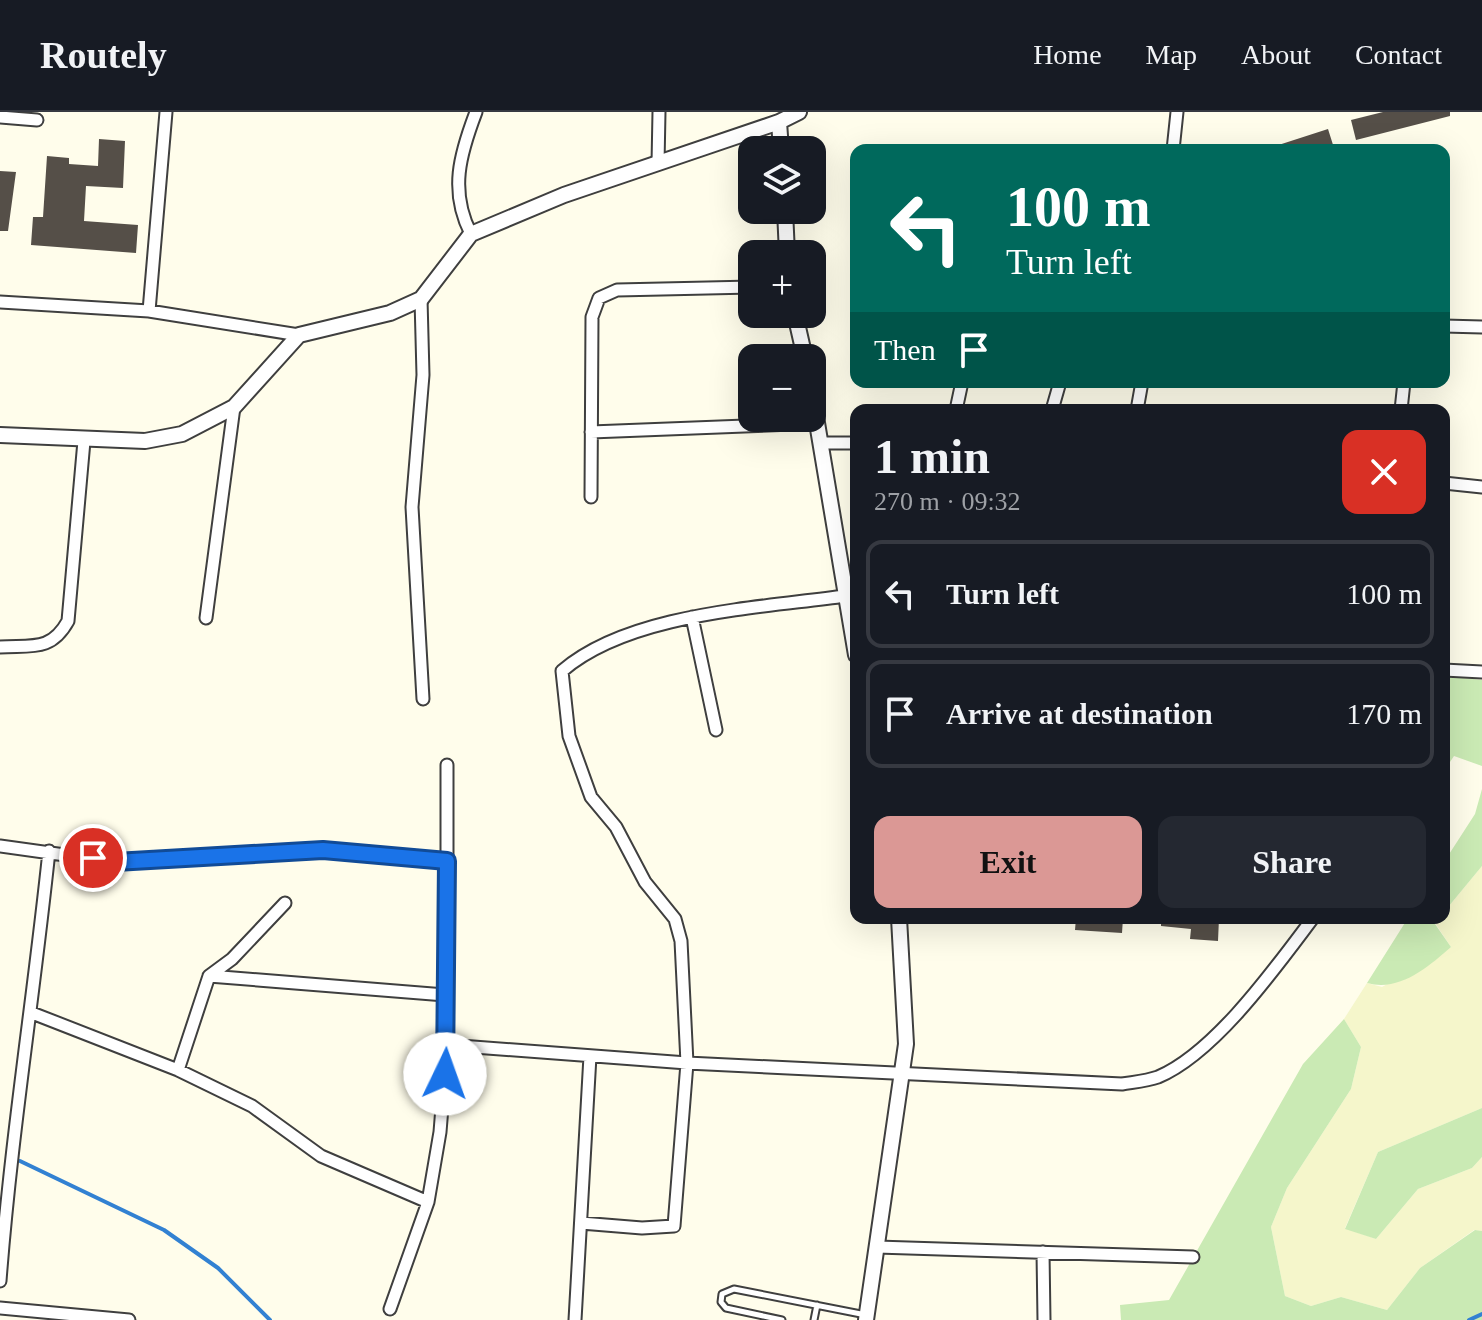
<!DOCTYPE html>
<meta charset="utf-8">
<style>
body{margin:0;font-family:Georgia,serif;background:#242831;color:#f1f3f6;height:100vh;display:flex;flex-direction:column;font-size:30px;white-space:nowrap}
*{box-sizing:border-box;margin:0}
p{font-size:26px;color:#9ea1a6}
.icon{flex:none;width:44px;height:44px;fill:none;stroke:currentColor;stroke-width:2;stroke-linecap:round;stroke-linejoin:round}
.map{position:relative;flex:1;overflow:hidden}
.side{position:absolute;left:850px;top:292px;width:600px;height:520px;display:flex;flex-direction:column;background:#171b24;border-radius:16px;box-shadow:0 8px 32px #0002}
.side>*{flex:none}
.guide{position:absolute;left:850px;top:32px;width:600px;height:244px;border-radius:16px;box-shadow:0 8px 32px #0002;background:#00695c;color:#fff;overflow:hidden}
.tools{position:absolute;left:738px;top:24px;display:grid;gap:16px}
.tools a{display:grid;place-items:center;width:88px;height:88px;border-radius:16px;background:#171b24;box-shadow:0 8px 32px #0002;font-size:40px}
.pin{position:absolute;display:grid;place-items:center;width:68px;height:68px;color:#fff;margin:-34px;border:4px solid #fff;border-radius:50%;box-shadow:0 2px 8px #0007}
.me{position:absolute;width:88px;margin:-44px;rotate:3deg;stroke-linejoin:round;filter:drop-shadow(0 0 6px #0008)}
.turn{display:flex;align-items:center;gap:28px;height:168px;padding:0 24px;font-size:36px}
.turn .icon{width:104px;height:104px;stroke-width:2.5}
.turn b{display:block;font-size:56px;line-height:68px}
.then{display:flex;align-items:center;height:76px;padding:0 24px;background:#0003;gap:16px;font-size:30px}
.round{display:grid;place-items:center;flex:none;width:84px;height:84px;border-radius:16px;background:#242831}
.overview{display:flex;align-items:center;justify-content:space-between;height:136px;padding:0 24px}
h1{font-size:48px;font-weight:700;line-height:60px}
.action{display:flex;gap:16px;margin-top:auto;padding:16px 24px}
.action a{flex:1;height:92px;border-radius:16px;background:#db9895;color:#111;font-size:32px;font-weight:700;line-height:92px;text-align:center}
.action a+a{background:#242831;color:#f1f3f6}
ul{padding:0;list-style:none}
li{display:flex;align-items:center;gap:24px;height:108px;margin:0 16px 12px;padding:0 8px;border:4px solid #363941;border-radius:16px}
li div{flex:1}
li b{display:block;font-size:30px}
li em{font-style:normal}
header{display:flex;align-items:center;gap:48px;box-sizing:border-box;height:112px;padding:0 40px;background:#171b24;border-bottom:2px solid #363941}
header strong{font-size:38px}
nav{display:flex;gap:44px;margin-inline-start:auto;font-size:28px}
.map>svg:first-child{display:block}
</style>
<header>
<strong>Routely</strong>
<nav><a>Home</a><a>Map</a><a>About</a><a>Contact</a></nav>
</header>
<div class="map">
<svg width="1482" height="1208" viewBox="0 0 1482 1208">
<rect width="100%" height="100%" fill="#fffdeb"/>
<path fill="#f5f6cb" d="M 1482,754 L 1482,996 L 1378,1040 L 1345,1116 L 1376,1127 L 1418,1077 L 1472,1056 L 1482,1045 L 1482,1119 L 1474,1118 L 1420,1156 L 1387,1198 L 1341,1185 L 1311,1194 L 1285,1184 L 1271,1115 L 1287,1076 L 1351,977 L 1361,935 L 1344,907 L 1367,871 L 1382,875 L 1451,835 L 1435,811 L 1444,806 L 1444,800 Z"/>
<path fill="#caeab4" d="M 1444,564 L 1482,568 L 1482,654 L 1454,644 L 1444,659 Z
M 1482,677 L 1482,754 L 1444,800 L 1444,750 L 1475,702 Z
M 1408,806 L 1440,806 L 1435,812 L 1451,835 C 1428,855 1400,880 1367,871 Z
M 1344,907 L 1361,935 L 1351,977 L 1287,1076 L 1271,1115 L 1285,1184 L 1311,1194 L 1341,1185 L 1387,1198 L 1420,1156 L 1475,1118 L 1482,1119 L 1482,1208 L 1121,1208 L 1120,1193 L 1169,1188 L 1303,952 Z
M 1482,996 L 1482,1045 L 1472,1056 L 1418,1077 L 1376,1127 L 1345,1117 L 1378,1040 Z"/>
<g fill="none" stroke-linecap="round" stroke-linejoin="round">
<path stroke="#3281d2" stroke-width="4" d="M 20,1049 L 164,1118 L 218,1156 L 270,1208
M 1469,1208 L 1482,1202"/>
</g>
<path fill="#554f48" d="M 1383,0 L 1450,0 L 1450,4 L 1356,28 L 1351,8 Z
M 1328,17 L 1334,36 L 1269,38 L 1269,36 Z
M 99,27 L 125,29 L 123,76 L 86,74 L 84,109 L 138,113 L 136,141 L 31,133 L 33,105 L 43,105 L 47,44 L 69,46 L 69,52 L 98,54 Z
M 0,59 L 16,60 L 8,119 L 0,119 Z
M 1076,806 L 1123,806 L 1122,821 L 1075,818 Z
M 1161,806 L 1219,806 L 1218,829 L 1190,827 L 1191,817 L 1161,814 Z"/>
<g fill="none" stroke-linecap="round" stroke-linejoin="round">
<defs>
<path id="service" d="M 782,1208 L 726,1196 L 721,1190 L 722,1182 L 734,1177 L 866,1203
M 814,1208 L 817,1193"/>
<path id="minor" d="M 0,5 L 37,8
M 1173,38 L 1177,0
M 658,52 L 659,0
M 471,122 C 449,79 460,42 476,0
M 421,187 L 423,263 L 412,395 L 423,587
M 0,190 L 149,199 L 299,223
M 149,199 L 166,0
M 1444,214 L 1482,215
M 956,298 L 962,270
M 1052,298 L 1060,270
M 1137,298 L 1142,270
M 1401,298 L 1404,270
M 591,320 L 818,311
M 823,331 L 856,331
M 1444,371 L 1482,375
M 591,385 L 592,205 L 599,186 L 617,178 L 752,175
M 692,505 L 716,618
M 206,506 L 234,295
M 0,535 C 31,533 51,540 68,509 L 84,329
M 1444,558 L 1482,560
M 0,734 L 115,750 L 323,738 L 447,749
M 209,864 L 445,883
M 32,901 L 178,958 L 252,994 L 321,1044 L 428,1090
M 447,933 L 687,951 L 1122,972 C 1134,970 1147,969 1158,965 C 1215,941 1276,855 1313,806
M 178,958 L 209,864 L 232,847 L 285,791
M 581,1111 L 642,1116 L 674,1114 L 687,951 L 681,829 L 675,807 L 645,770 L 616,715 L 591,685 L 569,624 L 562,559 C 629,501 760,496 845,484
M 877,1135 L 1193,1145
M 1043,1140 L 1044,1208
M 0,1169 C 11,1025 34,883 49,739
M 0,1196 L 129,1208
M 390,1197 L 428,1090 L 440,1020 L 447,933 L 447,653
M 575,1208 L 590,944"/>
<path id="tertiary" d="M 781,38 L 779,10 L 799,0
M 785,98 L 787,142
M 795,202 L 805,246
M 812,281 L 856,543
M 0,323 L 145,329 L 182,322 L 234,295 L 299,223 L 390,201 L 421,187 L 471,122 L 564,83 L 779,10
M 866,1208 L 906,932 L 899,806"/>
</defs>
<use href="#service" stroke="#3f3f3f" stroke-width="9"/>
<use href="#minor" stroke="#3f3f3f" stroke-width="15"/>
<use href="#tertiary" stroke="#3f3f3f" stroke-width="18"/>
<use href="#service" stroke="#fff" stroke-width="5"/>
<use href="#minor" stroke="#fff" stroke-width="11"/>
<use href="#tertiary" stroke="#fff" stroke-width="14"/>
</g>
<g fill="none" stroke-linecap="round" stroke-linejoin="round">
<defs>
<path id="route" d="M 93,746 L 115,750 L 323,738 L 447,749 L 445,962"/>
</defs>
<use href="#route" stroke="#114b97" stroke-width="20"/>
<use href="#route" stroke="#1a73e8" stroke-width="14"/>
</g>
</svg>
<div class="tools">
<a><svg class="icon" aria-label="layers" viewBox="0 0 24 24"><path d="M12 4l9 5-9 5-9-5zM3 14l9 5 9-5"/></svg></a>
<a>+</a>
<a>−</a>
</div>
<div class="pin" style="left:93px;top:746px;background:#d93025"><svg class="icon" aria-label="arrive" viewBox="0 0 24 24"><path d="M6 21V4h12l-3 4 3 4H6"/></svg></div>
<svg class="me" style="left:445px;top:962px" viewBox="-20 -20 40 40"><circle r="19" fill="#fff"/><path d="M0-13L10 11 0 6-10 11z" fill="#1a73e8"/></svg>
<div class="guide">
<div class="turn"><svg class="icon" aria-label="left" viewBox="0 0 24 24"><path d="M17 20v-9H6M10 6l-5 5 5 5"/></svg><div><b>100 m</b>Turn left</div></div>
<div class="then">Then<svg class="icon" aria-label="arrive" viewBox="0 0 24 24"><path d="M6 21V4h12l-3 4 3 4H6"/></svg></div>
</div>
<section class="side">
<div class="overview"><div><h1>1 min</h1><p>270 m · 09:32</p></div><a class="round" style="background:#d93025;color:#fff"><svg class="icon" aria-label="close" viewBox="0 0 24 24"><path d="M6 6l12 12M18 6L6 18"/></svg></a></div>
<ul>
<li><svg class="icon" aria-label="left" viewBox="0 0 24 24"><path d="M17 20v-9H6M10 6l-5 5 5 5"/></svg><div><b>Turn left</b></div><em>100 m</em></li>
<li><svg class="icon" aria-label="arrive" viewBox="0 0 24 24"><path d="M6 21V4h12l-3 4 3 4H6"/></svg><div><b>Arrive at destination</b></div><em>170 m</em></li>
</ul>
<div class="action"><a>Exit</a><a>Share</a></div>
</section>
</div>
